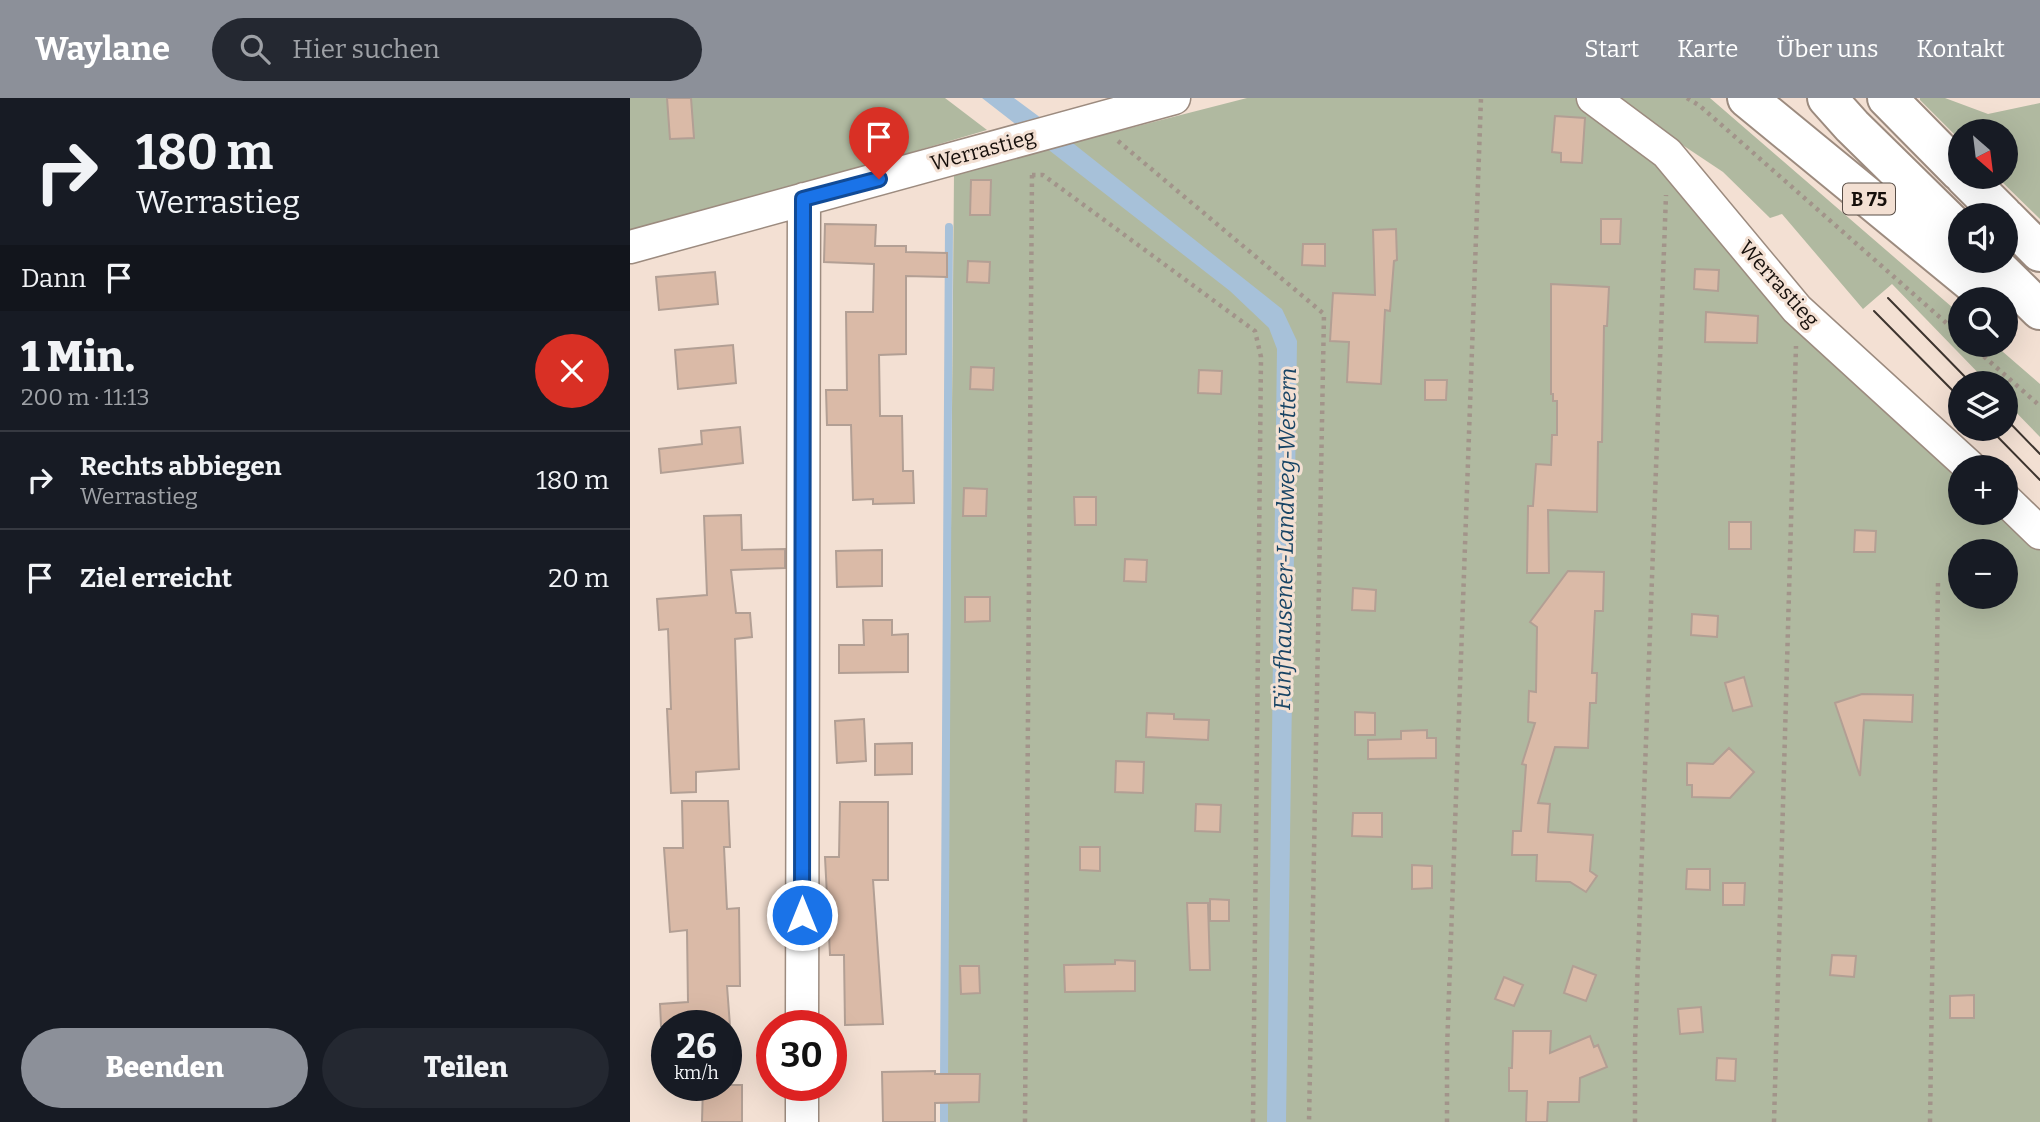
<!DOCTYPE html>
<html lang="de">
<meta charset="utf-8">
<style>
body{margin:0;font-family:Bitter,serif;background:#242831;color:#f1f3f6;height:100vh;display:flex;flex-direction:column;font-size:26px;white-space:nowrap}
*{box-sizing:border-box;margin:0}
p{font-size:23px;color:#9ea1a6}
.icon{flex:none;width:38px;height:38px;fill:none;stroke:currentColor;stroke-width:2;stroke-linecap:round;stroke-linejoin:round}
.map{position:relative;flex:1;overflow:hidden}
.side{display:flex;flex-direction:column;background:#171b24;width:630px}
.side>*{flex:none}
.hud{background:#171b24;color:#f1f3f6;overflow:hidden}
.needle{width:46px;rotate:152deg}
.controls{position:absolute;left:1318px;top:21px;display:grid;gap:14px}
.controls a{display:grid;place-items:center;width:70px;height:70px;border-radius:50%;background:#171b24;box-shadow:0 7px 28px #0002;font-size:35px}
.speed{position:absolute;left:21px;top:912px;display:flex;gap:14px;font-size:35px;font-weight:700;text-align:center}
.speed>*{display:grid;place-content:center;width:91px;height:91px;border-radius:50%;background:#171b24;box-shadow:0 7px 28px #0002;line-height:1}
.speed small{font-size:18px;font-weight:400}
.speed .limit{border:10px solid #d22;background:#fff;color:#111}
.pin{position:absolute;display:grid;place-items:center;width:60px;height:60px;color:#fff;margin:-72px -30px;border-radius:50% 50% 50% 0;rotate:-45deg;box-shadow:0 0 7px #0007}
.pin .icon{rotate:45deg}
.me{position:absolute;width:77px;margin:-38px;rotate:0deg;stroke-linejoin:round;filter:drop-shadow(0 0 5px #0008)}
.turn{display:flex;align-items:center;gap:24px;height:147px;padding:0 21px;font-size:32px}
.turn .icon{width:91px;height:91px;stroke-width:2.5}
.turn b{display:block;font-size:49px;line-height:60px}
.then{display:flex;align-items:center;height:66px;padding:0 21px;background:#0003;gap:14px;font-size:26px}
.round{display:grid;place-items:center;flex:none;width:74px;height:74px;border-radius:37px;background:#242831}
.overview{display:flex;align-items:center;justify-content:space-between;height:119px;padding:0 21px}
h1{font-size:42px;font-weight:800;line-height:52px}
.button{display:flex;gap:14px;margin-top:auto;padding:14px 21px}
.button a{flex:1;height:80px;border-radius:42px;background:#8c9099;color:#fff;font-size:28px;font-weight:800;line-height:80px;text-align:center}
.button a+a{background:#242831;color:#f1f3f6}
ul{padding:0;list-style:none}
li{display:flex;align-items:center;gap:21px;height:98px;padding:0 21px;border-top:2px solid #363941}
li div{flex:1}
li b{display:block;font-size:26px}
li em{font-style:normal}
header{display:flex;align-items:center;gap:42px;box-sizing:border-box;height:98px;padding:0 35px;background:#8c9099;color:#fff}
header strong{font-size:33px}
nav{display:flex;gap:38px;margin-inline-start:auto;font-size:24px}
.search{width:490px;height:63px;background:#242831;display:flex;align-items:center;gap:18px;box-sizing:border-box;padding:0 24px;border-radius:38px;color:#9ea1a6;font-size:26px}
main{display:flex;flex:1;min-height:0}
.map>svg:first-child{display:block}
</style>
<header>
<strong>Waylane</strong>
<div class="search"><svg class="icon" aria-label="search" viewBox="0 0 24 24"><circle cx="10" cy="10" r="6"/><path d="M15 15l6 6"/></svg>Hier suchen</div>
<nav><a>Start</a><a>Karte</a><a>Über uns</a><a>Kontakt</a></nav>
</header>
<main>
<section class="side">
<div class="hud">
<div class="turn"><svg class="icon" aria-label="right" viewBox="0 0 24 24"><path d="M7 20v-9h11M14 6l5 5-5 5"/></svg><div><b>180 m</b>Werrastieg</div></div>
<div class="then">Dann<svg class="icon" aria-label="arrive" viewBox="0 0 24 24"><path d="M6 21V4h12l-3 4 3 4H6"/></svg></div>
</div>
<div class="overview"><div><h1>1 Min.</h1><p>200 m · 11:13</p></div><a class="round" style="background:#d93025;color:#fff"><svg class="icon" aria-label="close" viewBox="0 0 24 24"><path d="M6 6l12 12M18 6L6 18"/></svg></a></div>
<ul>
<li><svg class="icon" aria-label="right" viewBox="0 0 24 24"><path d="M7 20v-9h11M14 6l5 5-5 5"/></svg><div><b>Rechts abbiegen</b><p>Werrastieg</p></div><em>180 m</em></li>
<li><svg class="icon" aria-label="arrive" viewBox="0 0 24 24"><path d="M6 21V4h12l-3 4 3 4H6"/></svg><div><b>Ziel erreicht</b></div><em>20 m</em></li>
</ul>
<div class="button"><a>Beenden</a><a>Teilen</a></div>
</section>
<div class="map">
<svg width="1410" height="1024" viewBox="0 0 1410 1024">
<rect width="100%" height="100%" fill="#f3e0d3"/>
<path fill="#b0b9a0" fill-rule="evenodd" d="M 0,0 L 315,0 L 357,32 L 0,137 Z
M 617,0 L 952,0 L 1030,61 L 1330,376 L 1330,415 L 1371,415 L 1410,452 L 1410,1024 L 316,1024 L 324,75 ZM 1330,453 L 1376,453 L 1376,499 L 1330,499 Z
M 982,0 L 1080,0 L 1330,216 L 1330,247 L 1365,247 L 1410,286 L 1410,339 L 1376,304 L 1376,285 L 1358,285 L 1262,186 L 1233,211 L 1152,116 L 1140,120 L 1093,74 Z
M 1290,0 L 1315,0 L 1358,16 L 1410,5 L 1410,121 L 1367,79 L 1376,79 L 1376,33 L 1330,33 L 1330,42 L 1290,2 Z"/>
<path fill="#a7c1d9" d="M 352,0 L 384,0 L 415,23 L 652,211 L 667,243 L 656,1024 L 637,1024 L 647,251 L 639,230 L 600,193 Z"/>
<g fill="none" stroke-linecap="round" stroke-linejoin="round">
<path stroke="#a7c1d9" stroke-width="8" d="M 314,984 L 319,129
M 314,1024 L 314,997"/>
</g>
<path fill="#dabaa7" stroke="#b29f94" stroke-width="2" d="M 37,0 L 61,0 L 64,40 L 40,41 Z
M 925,18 L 955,20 L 952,65 L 931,64 L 931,55 L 922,54 Z
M 341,82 L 361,82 L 360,117 L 340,117 Z
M 971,121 L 991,121 L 990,146 L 971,146 Z
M 195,126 L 246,127 L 245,148 L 276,148 L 276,154 L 317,155 L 317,179 L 276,178 L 276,256 L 249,257 L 250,318 L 272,318 L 273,373 L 283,373 L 284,405 L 243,406 L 243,401 L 223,402 L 221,327 L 197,327 L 196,292 L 217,292 L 216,214 L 243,214 L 244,166 L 194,164 Z
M 766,131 L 767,162 L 764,163 L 760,213 L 755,212 L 751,286 L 717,284 L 719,244 L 700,243 L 703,195 L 745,197 L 743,132 Z
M 673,146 L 695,146 L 695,168 L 672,167 Z
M 338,163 L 360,164 L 359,185 L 337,184 Z
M 1065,171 L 1089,172 L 1088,193 L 1064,191 Z
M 85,174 L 88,206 L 29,212 L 26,179 Z
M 921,186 L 979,189 L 977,228 L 974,228 L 972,344 L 968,344 L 967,414 L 918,412 L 919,475 L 897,475 L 898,408 L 903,408 L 906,366 L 921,367 L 922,337 L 927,337 L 927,303 L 923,303 L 923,296 L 921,296 Z
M 1076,214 L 1128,218 L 1127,245 L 1075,244 Z
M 103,247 L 106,285 L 48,291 L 45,252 Z
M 341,269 L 364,270 L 363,292 L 340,291 Z
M 569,272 L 592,273 L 591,296 L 568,295 Z
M 795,282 L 817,282 L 816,302 L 795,302 Z
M 110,329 L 113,365 L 31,375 L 29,351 L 72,346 L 71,333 Z
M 334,390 L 357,391 L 356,418 L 333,418 Z
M 444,399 L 466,399 L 466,427 L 445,427 Z
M 111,417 L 112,452 L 155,451 L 155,470 L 101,472 L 106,515 L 120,515 L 122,539 L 105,541 L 109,671 L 66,674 L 66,694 L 41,695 L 37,611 L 41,611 L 38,531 L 29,532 L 27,501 L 77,497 L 74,418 Z
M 1099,424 L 1121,424 L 1121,451 L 1099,451 Z
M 1225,432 L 1246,433 L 1245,454 L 1224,454 Z
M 252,452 L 252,488 L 207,489 L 206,453 Z
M 495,461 L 517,462 L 516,484 L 494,483 Z
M 938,473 L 974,474 L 973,513 L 965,513 L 962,575 L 967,575 L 966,605 L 960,605 L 958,650 L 925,649 L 908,705 L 920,706 L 918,734 L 963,737 L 960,773 L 967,778 L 956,794 L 940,784 L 906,783 L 907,757 L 882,757 L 883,733 L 891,733 L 896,667 L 892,666 L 905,625 L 898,624 L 899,593 L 906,594 L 907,529 L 900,524 Z
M 723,490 L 746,492 L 745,513 L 722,512 Z
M 335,499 L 360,499 L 360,523 L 335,524 Z
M 1062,516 L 1088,518 L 1087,539 L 1061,537 Z
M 233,522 L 262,522 L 262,537 L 278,536 L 278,574 L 209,575 L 209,547 L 234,547 Z
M 1114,579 L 1122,608 L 1103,613 L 1095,585 Z
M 1232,596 L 1283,597 L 1282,624 L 1234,622 L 1230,678 L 1205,605 Z
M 725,614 L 745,615 L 745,637 L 725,637 Z
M 517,615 L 544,616 L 544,621 L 579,622 L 578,642 L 516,639 Z
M 234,621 L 236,663 L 207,665 L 205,623 Z
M 797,632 L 797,640 L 806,640 L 806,660 L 738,661 L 738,642 L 771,641 L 771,633 Z
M 282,645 L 282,676 L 245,677 L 245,646 Z
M 1099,650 L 1124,674 L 1100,700 L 1062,699 L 1062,687 L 1057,687 L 1057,665 L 1083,666 Z
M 486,663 L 514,664 L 513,695 L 485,694 Z
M 52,703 L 98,703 L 100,749 L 94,749 L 97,811 L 109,810 L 110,888 L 97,888 L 100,928 L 31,928 L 30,906 L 58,904 L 57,832 L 40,834 L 34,750 L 53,750 Z
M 210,704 L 258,704 L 258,782 L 243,782 L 253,926 L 215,927 L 214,857 L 200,857 L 195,759 L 209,759 Z
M 566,706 L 591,707 L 590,734 L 565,733 Z
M 723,715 L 752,715 L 752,739 L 722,738 Z
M 450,749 L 470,749 L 470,773 L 450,772 Z
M 782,767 L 802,768 L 802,790 L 782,791 Z
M 1057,771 L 1080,771 L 1080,792 L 1056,791 Z
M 1093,785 L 1115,785 L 1114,807 L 1093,807 Z
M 580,801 L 599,802 L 599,823 L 580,823 Z
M 557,805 L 578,805 L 580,872 L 560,872 Z
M 1202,857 L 1226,858 L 1224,879 L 1200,877 Z
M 485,862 L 505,863 L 505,893 L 435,894 L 434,867 L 485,866 Z
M 330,868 L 349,868 L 350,895 L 331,896 Z
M 943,868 L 966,877 L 956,903 L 934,895 Z
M 874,879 L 893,887 L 884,908 L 865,901 Z
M 1344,897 L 1344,920 L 1320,920 L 1320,898 Z
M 1071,909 L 1073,934 L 1050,936 L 1048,911 Z
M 883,933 L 921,933 L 920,955 L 960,938 L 964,949 L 968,947 L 977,969 L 950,980 L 949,1004 L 918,1004 L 917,1024 L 896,1024 L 897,993 L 879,993 L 879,970 L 882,970 Z
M 1087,960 L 1106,961 L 1105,983 L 1086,982 Z
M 305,973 L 305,976 L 350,976 L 349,1004 L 305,1005 L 305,1024 L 253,1024 L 252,974 Z
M 73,987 L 112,987 L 112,1024 L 72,1024 Z"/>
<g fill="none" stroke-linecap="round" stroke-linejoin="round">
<defs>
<path id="minor" d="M 963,0 L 1037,55 L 1167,211 L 1340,369
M 0,149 L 544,0
M 1376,402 L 1410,435
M 172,928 L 174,101
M 172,1024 L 172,987"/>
<path id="highway" d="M 1117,0 L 1362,201
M 1197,0 L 1222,28 L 1330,134
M 1257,0 L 1330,74
M 1335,79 L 1373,117
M 1376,120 L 1410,154
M 1360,163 L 1410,212"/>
</defs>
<use href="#minor" stroke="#9c8b7f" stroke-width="35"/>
<use href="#highway" stroke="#9c8b7f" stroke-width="42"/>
<path stroke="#a2948a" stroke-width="4.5" stroke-dasharray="3.5 5" stroke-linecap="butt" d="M 1057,0 L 1070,8 L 1330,237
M 488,43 L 694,216 L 679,1024
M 402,77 L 413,77 L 625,233 L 631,259 L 623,1024
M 1341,247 L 1410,308
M 395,1024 L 402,75
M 817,1024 L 817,951 L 851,0
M 1005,1024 L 1005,944 L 1036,97
M 1144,1024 L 1166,248
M 1300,1024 L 1308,485"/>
<use href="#minor" stroke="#fff" stroke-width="32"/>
<use href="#highway" stroke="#fff" stroke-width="38"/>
<path stroke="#3e352f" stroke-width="2" d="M 1258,200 L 1341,285
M 1244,213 L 1330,300
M 1376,321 L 1410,356
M 1360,331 L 1410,382"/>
</g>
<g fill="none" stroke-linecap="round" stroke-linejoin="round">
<defs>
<path id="route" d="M 172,817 L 173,101 L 249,81"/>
</defs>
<use href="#route" stroke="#114b97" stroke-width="18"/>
<use href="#route" stroke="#1a73e8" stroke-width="12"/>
</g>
<g text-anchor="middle" stroke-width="6" stroke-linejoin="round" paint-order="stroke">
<rect fill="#f3e0d3" stroke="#584e47" stroke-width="2" x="1213" y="85.5" width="52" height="31" rx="5"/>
<g font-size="19" font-weight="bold" fill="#160f0b">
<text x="1239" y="108">B 75</text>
</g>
<g font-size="21" fill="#160f0b" stroke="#f3e0d3">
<text transform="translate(353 52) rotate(-15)" y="7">Werrastieg</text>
<text transform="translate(1149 186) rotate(48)" y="7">Werrastieg</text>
</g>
<g font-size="23" font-style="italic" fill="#184465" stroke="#f3e0d3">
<text transform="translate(655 441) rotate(-89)" y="8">Fünfhausener-Landweg-Wettern</text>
</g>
</g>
</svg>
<div class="controls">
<a><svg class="needle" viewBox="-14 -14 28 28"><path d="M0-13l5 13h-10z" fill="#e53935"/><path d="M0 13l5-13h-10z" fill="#9ea1a6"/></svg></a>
<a><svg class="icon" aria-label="sound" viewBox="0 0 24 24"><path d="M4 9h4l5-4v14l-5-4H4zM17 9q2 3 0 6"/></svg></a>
<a><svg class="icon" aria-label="search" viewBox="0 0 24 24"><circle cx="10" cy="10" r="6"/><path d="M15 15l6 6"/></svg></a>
<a><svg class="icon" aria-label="layers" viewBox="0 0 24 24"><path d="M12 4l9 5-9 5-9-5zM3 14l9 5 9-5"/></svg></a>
<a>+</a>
<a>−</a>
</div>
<div class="speed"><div>26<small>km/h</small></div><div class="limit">30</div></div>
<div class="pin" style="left:249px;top:81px;background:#d93025"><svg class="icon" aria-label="arrive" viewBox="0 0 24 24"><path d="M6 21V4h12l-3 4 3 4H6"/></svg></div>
<svg class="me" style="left:172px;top:817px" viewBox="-20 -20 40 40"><circle r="17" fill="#1a73e8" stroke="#fff" stroke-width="3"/><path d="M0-11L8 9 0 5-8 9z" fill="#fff"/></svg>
</div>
</main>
